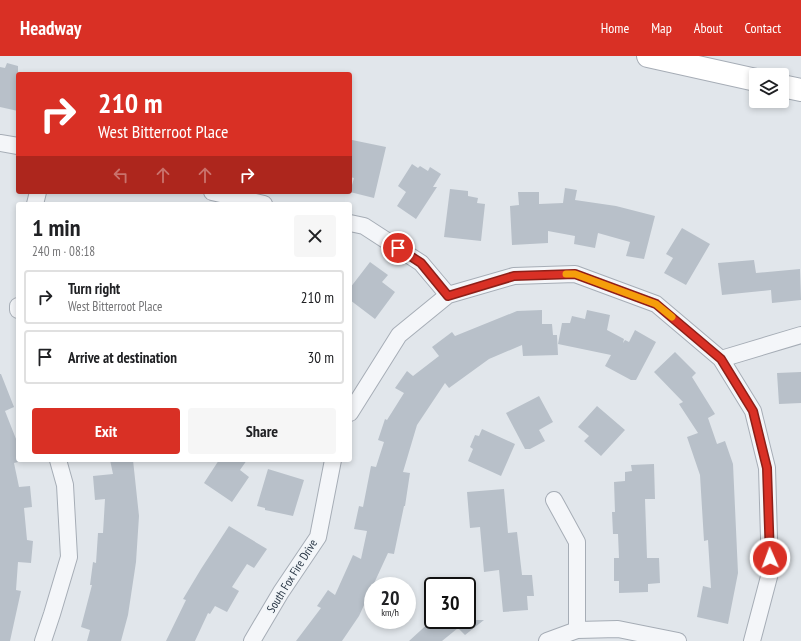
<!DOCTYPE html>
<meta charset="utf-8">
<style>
body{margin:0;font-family:"PT Sans Narrow",sans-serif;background:#f6f6f6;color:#202124;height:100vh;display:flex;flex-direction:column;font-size:15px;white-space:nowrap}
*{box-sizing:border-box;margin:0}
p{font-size:13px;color:#757577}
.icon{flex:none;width:22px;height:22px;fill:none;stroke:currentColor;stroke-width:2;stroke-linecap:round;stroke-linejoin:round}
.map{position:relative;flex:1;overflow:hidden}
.details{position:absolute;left:16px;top:146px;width:336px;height:260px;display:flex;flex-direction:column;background:#fff;border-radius:4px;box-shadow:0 2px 6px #0003}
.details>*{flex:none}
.guide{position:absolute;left:16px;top:16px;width:336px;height:122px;border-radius:4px;box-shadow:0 2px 6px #0003;background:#d93025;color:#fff;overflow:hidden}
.buttons{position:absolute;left:749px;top:12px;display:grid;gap:8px}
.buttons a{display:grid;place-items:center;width:40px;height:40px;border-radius:4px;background:#fff;box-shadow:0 2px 6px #0003;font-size:20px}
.speed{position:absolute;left:364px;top:521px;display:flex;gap:8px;font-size:20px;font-weight:700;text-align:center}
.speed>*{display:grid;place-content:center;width:52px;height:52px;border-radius:50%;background:#fff;box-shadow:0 2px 6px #0003;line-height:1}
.speed small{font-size:10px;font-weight:400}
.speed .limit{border:2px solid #111;border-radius:6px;background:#fff;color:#111}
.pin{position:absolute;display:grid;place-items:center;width:34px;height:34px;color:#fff;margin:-17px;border:2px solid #fff;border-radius:50%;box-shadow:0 1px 4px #0007}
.me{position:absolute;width:44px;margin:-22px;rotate:358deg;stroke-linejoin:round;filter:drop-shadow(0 0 3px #0008)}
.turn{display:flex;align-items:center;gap:14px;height:84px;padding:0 16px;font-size:18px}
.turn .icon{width:52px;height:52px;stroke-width:2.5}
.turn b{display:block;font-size:28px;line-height:34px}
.lanes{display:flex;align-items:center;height:38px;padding:0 16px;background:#0003;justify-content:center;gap:20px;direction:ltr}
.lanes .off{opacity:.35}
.round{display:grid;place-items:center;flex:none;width:42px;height:42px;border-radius:4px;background:#f6f6f6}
.head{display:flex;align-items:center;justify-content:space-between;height:68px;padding:0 16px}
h1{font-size:24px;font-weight:800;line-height:30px}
.cta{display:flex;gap:8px;margin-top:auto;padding:8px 16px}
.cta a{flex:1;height:46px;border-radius:4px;background:#d93025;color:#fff;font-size:16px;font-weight:800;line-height:46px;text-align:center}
.cta a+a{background:#f6f6f6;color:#202124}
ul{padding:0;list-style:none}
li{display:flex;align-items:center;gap:12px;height:54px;margin:0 8px 6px;padding:0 8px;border:2px solid #e0e0e0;border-radius:4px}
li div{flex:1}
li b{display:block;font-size:15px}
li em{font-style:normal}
header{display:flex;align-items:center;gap:24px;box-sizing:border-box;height:56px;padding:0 20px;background:#d93025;color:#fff}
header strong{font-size:19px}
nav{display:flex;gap:22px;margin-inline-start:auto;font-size:14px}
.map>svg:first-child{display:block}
</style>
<header>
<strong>Headway</strong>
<nav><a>Home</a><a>Map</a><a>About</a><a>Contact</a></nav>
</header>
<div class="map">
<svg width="801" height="585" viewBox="0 0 801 585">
<rect width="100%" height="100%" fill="#e1e6eb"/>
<path fill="#b8c0c9" d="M 7,7 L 18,10 L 18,55 L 0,51 L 0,11 L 5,12 Z
M 352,84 L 386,91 L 374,142 L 350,136 L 354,122 L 350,121 L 350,91 Z
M 412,108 L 418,112 L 420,110 L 428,115 L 430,111 L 441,118 L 433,131 L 437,131 L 416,163 L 397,150 L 406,136 L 398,130 Z
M 565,132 L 577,134 L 575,144 L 616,150 L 655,160 L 644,203 L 626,200 L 630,186 L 598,177 L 595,192 L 574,188 L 575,180 L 548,175 L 548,187 L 512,189 L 510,150 L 519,149 L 518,136 L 539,136 L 539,148 L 563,147 Z
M 450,133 L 468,135 L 468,140 L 478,142 L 477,147 L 485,148 L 481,185 L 444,181 Z
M 682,172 L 710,188 L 686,229 L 664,217 L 673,202 L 666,198 Z
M 754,204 L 756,217 L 800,213 L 801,244 L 772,247 L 771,234 L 722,239 L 718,207 Z
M 370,206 L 388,219 L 382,226 L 395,236 L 375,263 L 350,244 L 350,232 Z
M 542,254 L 542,268 L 552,268 L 553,279 L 557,279 L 558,299 L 523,300 L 522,289 L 489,303 L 449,332 L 445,327 L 417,369 L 403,416 L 410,417 L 405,450 L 404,450 L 394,498 L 388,497 L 359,560 L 342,585 L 296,585 L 321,552 L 317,550 L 328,534 L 335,539 L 353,499 L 361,503 L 367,475 L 354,473 L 359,450 L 363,451 L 371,410 L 376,411 L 384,386 L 378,384 L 385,363 L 387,364 L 404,337 L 395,332 L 407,315 L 413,320 L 439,300 L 432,291 L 452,276 L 455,280 L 517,255 Z
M 587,254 L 610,259 L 607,274 L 624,283 L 623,287 L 625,284 L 629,286 L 635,274 L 656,286 L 636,324 L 631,324 L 605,310 L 611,299 L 558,288 L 562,267 L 570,267 L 572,260 L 585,263 Z
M 675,296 L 696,317 L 692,321 L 715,358 L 708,362 L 717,388 L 725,385 L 733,408 L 738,517 L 728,568 L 697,561 L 703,530 L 711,532 L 708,484 L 704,485 L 700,419 L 687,381 L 698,377 L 679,348 L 683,346 L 654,316 Z
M 801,316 L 801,347 L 779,348 L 777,317 Z
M 0,318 L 1,318 L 14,351 L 5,355 L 18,388 L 18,406 L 14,407 L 19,431 L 30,430 L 32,451 L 24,452 L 27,484 L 33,485 L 31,507 L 18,506 L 16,534 L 21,535 L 10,585 L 0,585 Z
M 539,340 L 553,366 L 539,374 L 545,385 L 530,393 L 525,393 L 506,357 Z
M 597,350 L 625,374 L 601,400 L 584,385 L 589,380 L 578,371 Z
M 482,373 L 515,388 L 501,420 L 468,405 L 473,393 L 470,391 L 475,379 L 479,380 Z
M 110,404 L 133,404 L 139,460 L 136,506 L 128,559 L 121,585 L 87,585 L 90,574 L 81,571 L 92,529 L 90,529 L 93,506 L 96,507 L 98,477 L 103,477 L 105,443 L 95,444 L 93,420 L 113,418 Z
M 219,404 L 247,404 L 240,414 L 249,421 L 232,446 L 204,427 Z
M 654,408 L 655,443 L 645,443 L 647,502 L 659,502 L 660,527 L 648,528 L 648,536 L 619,537 L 619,525 L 614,525 L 614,502 L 619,502 L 618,478 L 613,478 L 612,456 L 615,456 L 614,426 L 625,425 L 625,416 L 632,415 L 631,409 Z
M 268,413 L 304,424 L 293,460 L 265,454 L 265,452 L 257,450 Z
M 504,433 L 508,477 L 517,476 L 522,519 L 532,519 L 534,540 L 527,540 L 528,554 L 503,556 L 499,514 L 484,516 L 480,471 L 470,472 L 467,436 Z
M 229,470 L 267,493 L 254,512 L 247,508 L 232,531 L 239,535 L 227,556 L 215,550 L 210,558 L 208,557 L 195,585 L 166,585 L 186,544 L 183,543 L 201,513 Z
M 432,564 L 484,564 L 465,579 L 458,572 L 442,585 L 409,585 Z"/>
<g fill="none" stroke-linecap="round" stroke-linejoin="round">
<defs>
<path id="street" d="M 0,87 L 18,90
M 212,136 L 264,148
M 35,148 L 38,136
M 350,167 L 364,170 L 421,207 L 448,239
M 18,250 L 18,254
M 721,303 L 801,279
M 350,357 L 399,279 L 448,239 L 514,220 L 575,218 L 656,248 L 721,303 L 753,355 L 767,412 L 770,517 L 752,585
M 554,444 L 577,486 L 577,574
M 43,585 L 52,558 L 69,501 L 65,429 L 58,404
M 252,585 L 281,536 L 318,481 L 333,404
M 547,585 L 577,574 L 618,573 L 678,585"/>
<path id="secondary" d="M 648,0 L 756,24
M 782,30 L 801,34"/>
</defs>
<use href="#street" stroke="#a6adb6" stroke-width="18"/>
<use href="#secondary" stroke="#a6adb6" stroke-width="24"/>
<use href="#street" stroke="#f4f6f9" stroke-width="16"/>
<use href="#secondary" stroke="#fff" stroke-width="22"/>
</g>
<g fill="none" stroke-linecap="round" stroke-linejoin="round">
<defs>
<path id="route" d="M 398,192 L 421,207 L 448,240 L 514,220 L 575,218 L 656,248 L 721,303 L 753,355 L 767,412 L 770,502"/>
</defs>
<use href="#route" stroke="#8d1f18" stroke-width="10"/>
<use href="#route" stroke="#d93025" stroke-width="7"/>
<path stroke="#f59e0b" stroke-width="7" d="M 566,218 L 575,218 L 656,248 L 672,261"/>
</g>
<g text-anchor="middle" stroke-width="3.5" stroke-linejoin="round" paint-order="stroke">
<g font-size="12" fill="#283544" stroke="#f1f5f8">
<text transform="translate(292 520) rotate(-58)" y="4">South Fox Fire Drive</text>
</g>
</g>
</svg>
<div class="buttons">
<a><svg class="icon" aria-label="layers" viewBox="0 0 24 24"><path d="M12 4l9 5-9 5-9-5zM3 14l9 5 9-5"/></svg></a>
</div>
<div class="speed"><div>20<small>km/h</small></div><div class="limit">30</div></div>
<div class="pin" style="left:398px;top:192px;background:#d93025"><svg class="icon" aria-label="arrive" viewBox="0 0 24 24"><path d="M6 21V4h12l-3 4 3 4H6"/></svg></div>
<svg class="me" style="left:770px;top:502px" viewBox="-20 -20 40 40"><circle r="17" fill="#d93025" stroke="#fff" stroke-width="3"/><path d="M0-11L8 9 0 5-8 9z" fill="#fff"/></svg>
<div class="guide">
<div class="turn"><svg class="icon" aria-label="right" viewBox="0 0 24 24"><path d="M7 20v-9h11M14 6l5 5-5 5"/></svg><div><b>210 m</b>West Bitterroot Place</div></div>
<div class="lanes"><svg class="icon off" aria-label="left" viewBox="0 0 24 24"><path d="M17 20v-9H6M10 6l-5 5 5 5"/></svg><svg class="icon off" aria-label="ahead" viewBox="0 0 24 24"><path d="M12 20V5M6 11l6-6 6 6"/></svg><svg class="icon off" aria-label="ahead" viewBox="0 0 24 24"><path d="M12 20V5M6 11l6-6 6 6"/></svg><svg class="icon" aria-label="right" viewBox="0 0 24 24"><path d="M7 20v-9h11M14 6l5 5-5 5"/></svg></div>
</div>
<section class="details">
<div class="head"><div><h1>1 min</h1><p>240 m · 08:18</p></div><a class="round"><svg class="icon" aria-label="close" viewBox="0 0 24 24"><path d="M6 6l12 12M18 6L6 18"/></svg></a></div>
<ul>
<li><svg class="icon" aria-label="right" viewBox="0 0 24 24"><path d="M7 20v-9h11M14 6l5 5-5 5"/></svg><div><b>Turn right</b><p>West Bitterroot Place</p></div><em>210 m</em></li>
<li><svg class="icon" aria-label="arrive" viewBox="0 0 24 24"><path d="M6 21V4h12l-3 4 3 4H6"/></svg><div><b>Arrive at destination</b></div><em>30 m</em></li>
</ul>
<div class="cta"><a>Exit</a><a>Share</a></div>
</section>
</div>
